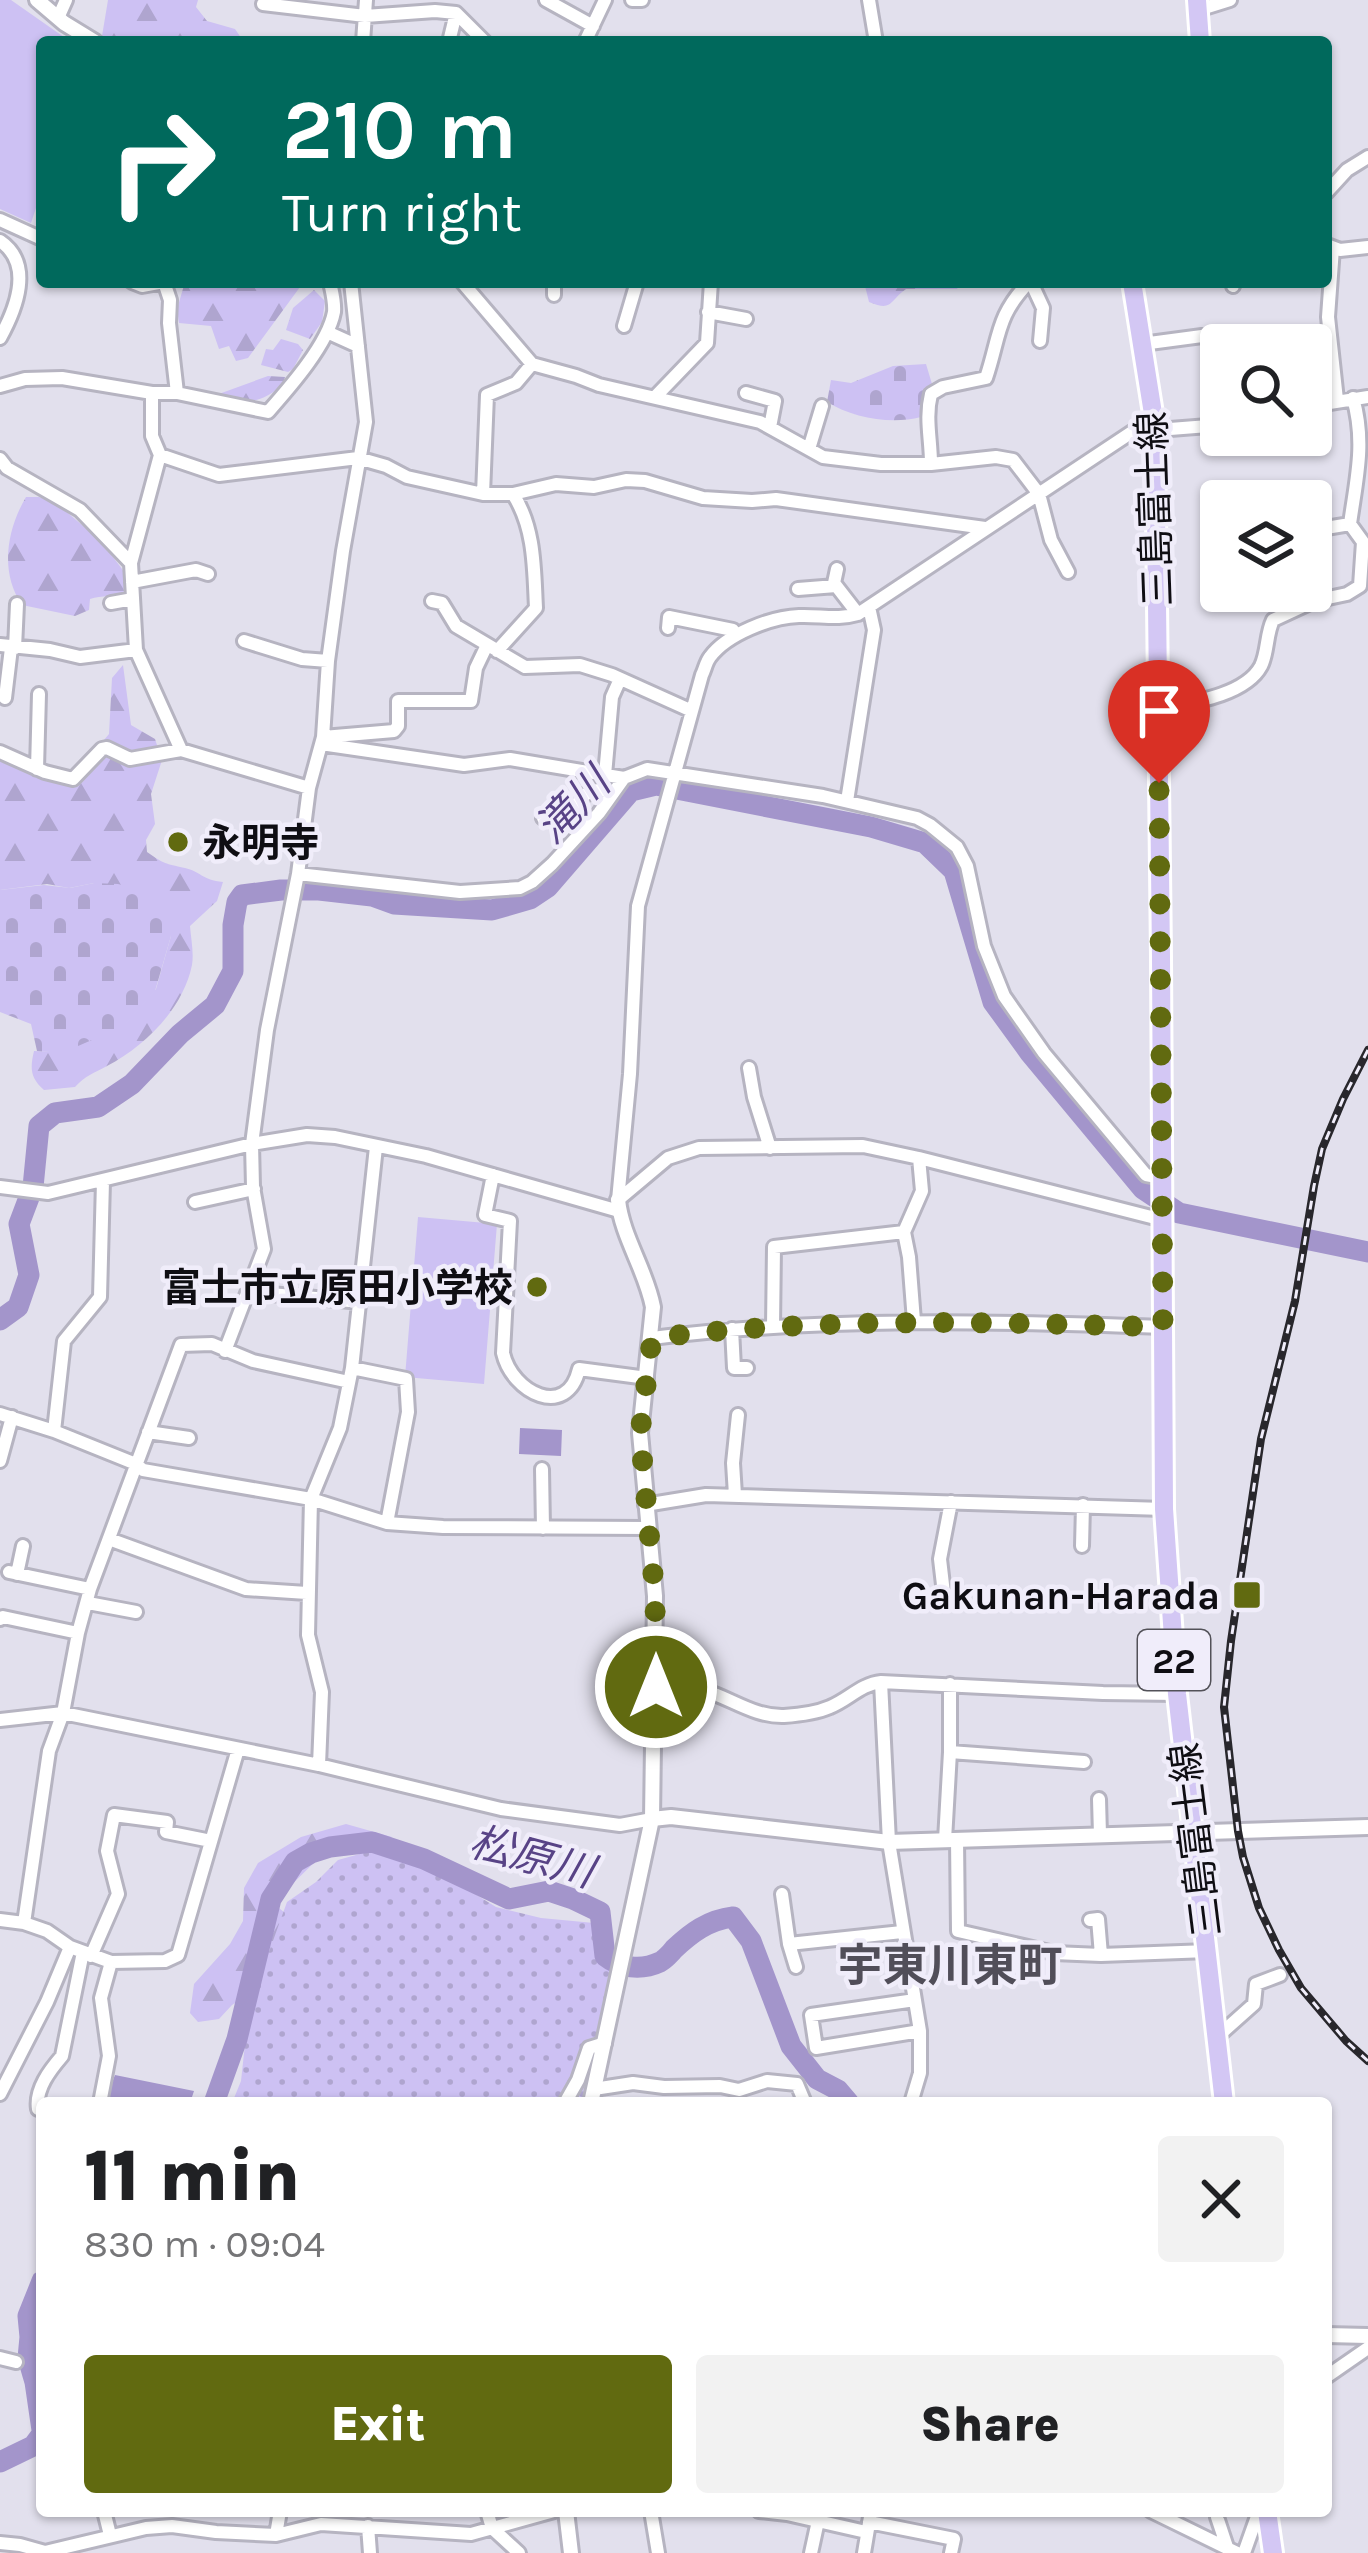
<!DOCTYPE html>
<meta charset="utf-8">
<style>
body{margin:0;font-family:Karla,"Noto Sans JP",sans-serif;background:#f2f2f2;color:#202124;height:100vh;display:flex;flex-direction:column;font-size:45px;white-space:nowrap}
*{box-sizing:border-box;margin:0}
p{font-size:39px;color:#757577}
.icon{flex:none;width:66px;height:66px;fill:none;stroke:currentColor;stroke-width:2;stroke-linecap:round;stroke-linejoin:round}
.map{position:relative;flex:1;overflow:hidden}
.side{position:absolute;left:36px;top:2097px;width:1296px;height:420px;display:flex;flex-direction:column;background:#fff;border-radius:12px;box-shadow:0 3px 9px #0004}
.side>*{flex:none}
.guide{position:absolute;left:36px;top:36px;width:1296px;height:252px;border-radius:12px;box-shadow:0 3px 9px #0004;background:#00695c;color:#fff;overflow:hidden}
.tools{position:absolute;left:1200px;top:324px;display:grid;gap:24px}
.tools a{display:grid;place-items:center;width:132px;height:132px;border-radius:12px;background:#fff;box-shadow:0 3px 9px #0004;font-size:60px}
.pin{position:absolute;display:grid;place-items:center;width:102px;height:102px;color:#fff;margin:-123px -51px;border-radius:50% 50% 50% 0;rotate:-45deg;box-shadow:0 0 12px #0007}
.pin .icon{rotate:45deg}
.me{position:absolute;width:132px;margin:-66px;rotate:0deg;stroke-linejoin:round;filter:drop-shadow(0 0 9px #0008)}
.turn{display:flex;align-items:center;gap:42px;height:252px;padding:0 48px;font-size:54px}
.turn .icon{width:156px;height:156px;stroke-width:2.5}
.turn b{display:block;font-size:84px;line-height:102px}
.round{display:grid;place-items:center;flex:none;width:126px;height:126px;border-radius:12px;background:#f2f2f2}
.summary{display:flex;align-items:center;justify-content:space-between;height:204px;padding:0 48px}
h1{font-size:72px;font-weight:800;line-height:90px}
.cta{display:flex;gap:24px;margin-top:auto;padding:24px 48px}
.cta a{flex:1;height:138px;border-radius:12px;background:#616a10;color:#fff;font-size:48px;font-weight:800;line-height:138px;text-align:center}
.cta a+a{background:#f2f2f2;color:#202124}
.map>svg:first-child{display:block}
</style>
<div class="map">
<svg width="1368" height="2553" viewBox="0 0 1368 2553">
<defs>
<pattern id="forest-firs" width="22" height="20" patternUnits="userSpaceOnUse" patternTransform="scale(3)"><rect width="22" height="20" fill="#cdc1f3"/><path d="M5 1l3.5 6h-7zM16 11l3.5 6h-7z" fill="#afa5cf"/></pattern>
<pattern id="cemetery-stones" width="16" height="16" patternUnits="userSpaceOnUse" patternTransform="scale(3)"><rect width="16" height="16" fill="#cdc1f3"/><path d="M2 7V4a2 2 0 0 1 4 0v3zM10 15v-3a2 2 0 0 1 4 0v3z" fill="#afa5cf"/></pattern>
<pattern id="park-dots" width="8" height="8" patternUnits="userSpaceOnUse" patternTransform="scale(3)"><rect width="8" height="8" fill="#cdc1f3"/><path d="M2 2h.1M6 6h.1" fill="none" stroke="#afa5cf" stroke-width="1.8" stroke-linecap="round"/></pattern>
</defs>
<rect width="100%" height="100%" fill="#e2e0ed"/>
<path fill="url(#forest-firs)" d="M 108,0 L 198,0 L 196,7 L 207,21 L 235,29 L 244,42 L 116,42 L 102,36 Z
M 185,282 L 286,282 L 300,287 L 248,358 L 236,361 L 229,346 L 219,349 L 211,326 L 179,323 L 177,309 Z
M 864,282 L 962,282 L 957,289 L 906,289 C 889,301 893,312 869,302 Z
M 314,290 L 325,301 L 322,322 L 310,339 L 286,330 L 293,308 Z
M 281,339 L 298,344 L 303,350 L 293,369 L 288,372 L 261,365 L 266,349 L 273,350 Z
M 268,376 L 285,377 L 283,385 C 256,406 248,403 216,395 Z
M 26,497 L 39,497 L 56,503 L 101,541 L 125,573 L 125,591 C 114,598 102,595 90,599 L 89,610 L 75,616 L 22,605 C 0,573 6,531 26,497 Z
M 123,665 L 131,725 L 155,739 L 162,760 L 151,794 L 155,824 L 146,840 L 147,852 C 166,865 164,863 185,868 C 200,871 202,880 223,882 L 217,901 L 190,926 C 191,939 194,953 192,965 C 183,1009 145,1046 107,1066 C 94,1073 85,1076 75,1087 L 44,1090 C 30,1078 30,1068 34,1051 L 57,1052 L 124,1025 L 156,989 L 171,936 L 94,883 L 69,888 L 47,884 L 0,890 L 0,756 L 45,774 L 78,771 L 109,734 L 112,678 Z
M 346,1824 L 392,1837 L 383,1847 L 330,1847 L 273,1903 L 309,1933 L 282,1972 L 232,2005 L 219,2019 L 198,2022 L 190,2013 L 194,1984 L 230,1944 L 243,1921 L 244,1888 L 258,1863 L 301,1837 Z"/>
<path fill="url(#cemetery-stones)" d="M 926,364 L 932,384 L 921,417 C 891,425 853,418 827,402 L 831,380 L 851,383 L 893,366 Z
M 94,883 L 118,884 L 153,893 L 163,906 L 171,936 L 155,991 L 124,1026 L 62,1053 L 37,1051 L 31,1024 L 0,1012 L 0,890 L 44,885 L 70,888 Z"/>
<path fill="url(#park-dots)" d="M 374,1850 L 454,1881 L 496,1907 L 541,1918 L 594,1923 L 618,1967 L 589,2103 L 232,2103 L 241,2081 L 247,2026 L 257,1985 L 287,1902 L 316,1882 L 338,1860 Z"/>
<path fill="#cdc1f3" d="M 0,0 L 11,0 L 71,42 L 42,42 L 42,190 L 31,223 L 0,209 Z
M 418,1217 L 497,1224 L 484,1384 L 405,1377 Z"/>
<path fill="#a395cb" d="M 520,1428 L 562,1430 L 561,1456 L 519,1454 Z
M 115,2075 L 194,2091 L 190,2103 L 104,2103 Z"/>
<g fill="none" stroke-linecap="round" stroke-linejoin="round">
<path stroke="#a395cb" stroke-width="21" d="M 0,1320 L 18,1307 L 29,1275 L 19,1224 L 33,1187 L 39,1126 L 55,1113 L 98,1107 L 132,1084 L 180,1034 L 215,1005 L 233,971 L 233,925 L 237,902 L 242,895 L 281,890 L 319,890 L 372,896 L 394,904 L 492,910 L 530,899 L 548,887 L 631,791 L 656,785 L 871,827 L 925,843 L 954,871 L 993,1002 L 1030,1053 L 1143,1189 L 1179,1213 L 1368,1252
M 214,2103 L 237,2039 L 271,1899 L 295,1862 L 311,1853 L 330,1847 L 372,1842 L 424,1859 L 509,1899 L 549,1891 L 573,1899 L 600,1912 L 605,1956 C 620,1968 641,1971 660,1962 C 664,1960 671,1953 674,1949 C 691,1933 708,1920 733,1917 L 751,1941 L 791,2046 L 817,2079 L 838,2090 L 849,2103
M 42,2281 L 28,2316 L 30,2337 L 28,2358 L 35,2382 L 42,2430
M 0,2462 L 33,2446 L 42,2434"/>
<defs>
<path id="minor" d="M 546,0 L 593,26
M 632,0 L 642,0
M 869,0 L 876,42
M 263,4 L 365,16 L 435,11 L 456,13 L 485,42
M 1198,10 L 1230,0
M 58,18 L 66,0
M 363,42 L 366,0
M 449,42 L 456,13
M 585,42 L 605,0
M 1326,193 L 1347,170 L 1368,157
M 0,220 L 42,239
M 0,241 C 34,264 16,309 0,338
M 1327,245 L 1340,250 L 1368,247
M 1333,248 L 1328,317 L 1337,400
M 132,282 L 142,286 L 164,282 L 170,300 L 169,323 L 177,393
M 462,282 L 532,364 L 576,376 L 599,385 L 760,422 L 823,457 L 881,464 L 931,464 L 996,457 L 1013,460 L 1039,494 L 1051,540 L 1068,572
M 1031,282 L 1043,308 L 1040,341
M 1233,286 L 1234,282
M 554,295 L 554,282
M 708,312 L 746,319
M 624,326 L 637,282
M 327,332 L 358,346
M 1142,344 L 1202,336
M 0,386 L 25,379 L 62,378 L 152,393 L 177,393 L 268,412 C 290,387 328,344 334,312 C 335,302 332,292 330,282
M 152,393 L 152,436 L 160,455 L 131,563 L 136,650 L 181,750
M 746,393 L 775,401 L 770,427
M 656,396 L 707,343 L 711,282
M 1311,406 L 1368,397
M 809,449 L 822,406
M 160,455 L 219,475 L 358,458 L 386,466 L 407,477 L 483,494 L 513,494 L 556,484 L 594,487 L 626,480 L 645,481 L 703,498 L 752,501 L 776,499 L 985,528
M 0,459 L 7,468 L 80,510 L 131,563
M 931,464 C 931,439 925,418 931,394 L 943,387 L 986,378 C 1000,337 996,316 1029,282
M 483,494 L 487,395 L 516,383 L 532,364
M 1311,526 L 1326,528 L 1350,524
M 837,569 L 834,583 L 858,614
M 132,582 L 196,570 L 208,574
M 798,589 L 836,586
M 432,601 L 442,603 L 456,626 L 525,667 L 580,665 L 612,675 L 692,711
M 111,603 L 133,599
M 668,628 L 669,617 L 733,630
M 244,641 L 302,659 L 328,661
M 0,645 L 50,650 L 80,657 L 136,650
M 15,648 L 17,604
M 497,651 L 536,608 C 534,569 535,528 513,494
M 5,698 L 11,648
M 1158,709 C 1189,703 1245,696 1261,666 C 1268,652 1266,634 1273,620 L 1314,601 L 1347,594 L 1360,586 L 1363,542 L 1350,524 C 1356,480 1366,443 1353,398
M 323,737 L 394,731 L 398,726 L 398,701 L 471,701 L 476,668 L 487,645
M 321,744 L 464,765 L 510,759 L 624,778
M 0,752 L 45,772 L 73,779 L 102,749 L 107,748 L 130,759 L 181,750 L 309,788
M 37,769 L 39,694
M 605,775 L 612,697 L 620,679
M 847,801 L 874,630 L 869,607
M 543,818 C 547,817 562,814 565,812 C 587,801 582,783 612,793
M 298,874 L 460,892 L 520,888 L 532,882 L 552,864 L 599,813 L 624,778 L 647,769 L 823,796 L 917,818 L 930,825 L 957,847 L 967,866 L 984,946 L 1004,996 L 1044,1053 L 1146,1175 L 1162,1178
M 749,1068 L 754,1097 L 770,1148
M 493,1175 L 485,1215 L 510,1221 L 503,1353 C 512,1393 567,1420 579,1369 L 647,1378
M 0,1187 L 48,1193 L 252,1144 L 307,1135 L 335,1137 L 426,1156 L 619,1211
M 618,1200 L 630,1074 L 638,906 L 702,675 C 705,669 706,662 710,657 C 727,634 771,617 799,616 C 819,615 838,620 858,614 L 1132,432 L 1221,425
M 618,1200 L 668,1158 L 699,1148 L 863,1146 L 919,1158 L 1163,1220
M 195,1202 L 254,1189
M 248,1292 L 361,1302
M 914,1321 L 909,1257 L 904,1232 L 922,1191 L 919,1158
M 773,1327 L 774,1247 L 904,1232
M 732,1329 L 734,1368 L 747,1368
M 652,1338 C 821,1317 992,1321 1163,1327
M 225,1351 L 264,1249 L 253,1187 L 252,1144 L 267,1030 L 298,874 L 309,788 L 323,737 L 328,661 L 343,551 L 366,422 L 351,282
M 352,1368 L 406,1379 L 408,1412 L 387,1523
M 0,1414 L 54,1431 L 136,1464 L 143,1470 L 311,1499 L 387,1523 L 443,1527 L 648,1528
M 54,1431 L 64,1341 L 100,1297 L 103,1181
M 148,1432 L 189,1438
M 0,1461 L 12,1417
M 542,1469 L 543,1528
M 735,1495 L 733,1463 L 738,1415
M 645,1505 L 706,1495 L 1164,1509
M 109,1539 L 246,1589 L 307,1593
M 1082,1546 L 1083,1505
M 9,1572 L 90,1589
M 17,1574 L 23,1546
M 945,1602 L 940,1559 L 951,1502
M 88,1603 L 136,1612
M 0,1619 L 3,1617 L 78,1633
M 881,1682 L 889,1842 L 920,2031 L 920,2073 L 911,2103
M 655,1687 C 671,1687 688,1686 703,1690 C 731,1698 754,1717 784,1716 C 799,1715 816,1713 830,1707 C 848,1700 861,1684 881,1682 L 1103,1693 L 1177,1694
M 0,1720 L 63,1713 L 319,1765 L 501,1809 L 620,1825 L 652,1819
M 950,1752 L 1084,1762
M 319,1765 L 322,1692 L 308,1635 L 311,1499 L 340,1428 L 352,1368 L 376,1147
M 1099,1799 L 1100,1835
M 957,1839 L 958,1931 L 1054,1953 L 1101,1955 L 1208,1951
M 945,1840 L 950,1752 L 950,1684
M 782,1894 L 789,1944 L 796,1967
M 0,1920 L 24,1923 L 47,1931 L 70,1947 L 111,1962 L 165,1961 L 178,1955 L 238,1749
M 1090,1920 L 1098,1919 L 1101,1955
M 24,1923 L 49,1751 L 63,1713 L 78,1633 L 90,1589 L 181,1345 L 212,1344 L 253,1361 L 349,1382
M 789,1944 L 902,1932
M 91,1956 L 118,1894 L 107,1851 L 114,1815 L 167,1822 L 166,1832 L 211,1841
M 915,2000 L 811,2015 L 816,2048 L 920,2031
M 1217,2037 L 1254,2004 L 1256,1984 L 1280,1975
M 594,2089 L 633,2083 L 664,2087 L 720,2086 L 739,2090 L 767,2081 L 797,2084 L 805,2103
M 0,2094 L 47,2002 L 70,1947
M 100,2103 L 109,2056 L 101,1998 L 111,1962
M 565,2103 L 578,2080 L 589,2048 L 605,2043
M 38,2109 C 35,2089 50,2070 62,2056 L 83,1952
M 0,2358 L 16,2362
M 1326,2377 L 1368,2348
M 104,2511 L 110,2535
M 487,2511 L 492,2528 L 519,2553
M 651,2511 L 658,2553
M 759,2511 L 787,2514 L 866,2532
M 1151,2511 L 1237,2553
M 1219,2511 L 1217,2517 L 1227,2547
M 869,2522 L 954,2539 L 951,2553
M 368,2526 L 370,2553
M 276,2535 L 280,2511
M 0,2543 L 20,2545 L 45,2552 L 146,2528 L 172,2526 L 216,2532 L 276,2535 L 321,2524 L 471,2534 L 554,2511
M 811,2553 L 818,2521
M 864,2553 L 871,2511
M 1244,2553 L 1259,2511"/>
<path id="tertiary" d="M 37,0 L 64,23 L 95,42
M 652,1819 L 671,1817 L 889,1842 L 1368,1827
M 591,2103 L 652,1819 L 655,1596 L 640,1433 L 653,1307 C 646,1270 622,1237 618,1200
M 1326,2335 L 1368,2336
M 566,2511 L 571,2553"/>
<path id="primary" d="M 1197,0 L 1200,42
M 1132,282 L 1155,426 L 1161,957 L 1164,1509 L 1177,1694 L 1224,2103
M 1267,2511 L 1273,2553"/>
</defs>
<use href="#minor" stroke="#b6b4c1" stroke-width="18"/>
<use href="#tertiary" stroke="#b6b4c1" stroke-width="20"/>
<use href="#primary" stroke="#fff" stroke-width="24"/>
<use href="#minor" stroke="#fff" stroke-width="12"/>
<use href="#tertiary" stroke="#fff" stroke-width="14"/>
<use href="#primary" stroke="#d3c7f4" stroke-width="18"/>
<defs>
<path id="rail" d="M 1368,1050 L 1343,1099 L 1322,1149 L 1314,1186 L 1295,1301 L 1261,1439 L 1231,1641 L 1224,1707 L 1238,1831 L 1243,1857 L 1259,1908 L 1279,1950 L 1301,1988 L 1346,2041 L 1368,2061"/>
</defs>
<use href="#rail" stroke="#28272c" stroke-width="8"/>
<use href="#rail" stroke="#f0edfa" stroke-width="3" stroke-dasharray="9" stroke-linecap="butt"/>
</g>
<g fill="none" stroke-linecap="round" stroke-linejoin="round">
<path stroke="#616a10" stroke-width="21" stroke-dasharray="0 37.8" d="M 656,1687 L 655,1596 L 640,1433 L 652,1338 C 821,1317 992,1322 1163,1327 L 1159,783"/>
</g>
<g fill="#616a10" stroke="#f0edfa" stroke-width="4.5">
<circle cx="178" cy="842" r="12"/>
<circle cx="537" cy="1287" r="12"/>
<rect x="1232" y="1580" width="30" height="30" rx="6"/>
</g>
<g text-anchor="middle" stroke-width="9" stroke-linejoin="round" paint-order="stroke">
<rect fill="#f0edfa" stroke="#525158" stroke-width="3" x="1138" y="1630" width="72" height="60" rx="9"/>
<g font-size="36" font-weight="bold" fill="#0f0e13">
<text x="1174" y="1673">22</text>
</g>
<g font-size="39" fill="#0f0e13" stroke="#f0edfa">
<text transform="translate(1154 509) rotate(-92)" y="14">三島富士線</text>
<text transform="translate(1195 1840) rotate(-97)" y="14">三島富士線</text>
</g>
<g font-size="39" font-weight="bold" fill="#0f0e13" stroke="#f0edfa" text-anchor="end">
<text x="202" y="856" text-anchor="start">永明寺</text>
<text x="513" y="1301">富士市立原田小学校</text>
<text x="1220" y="1609">Gakunan-Harada</text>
</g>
<g font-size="42" font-style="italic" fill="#584386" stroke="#f0edfa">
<text transform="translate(572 805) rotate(-46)" y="15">滝川</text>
<text transform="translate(532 1856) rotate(15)" y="15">松原川</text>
</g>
<g font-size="45" font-weight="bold" fill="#514e59" stroke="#f0edfa">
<text x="950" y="1981">宇東川東町</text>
</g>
</g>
</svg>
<div class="tools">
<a><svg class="icon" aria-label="search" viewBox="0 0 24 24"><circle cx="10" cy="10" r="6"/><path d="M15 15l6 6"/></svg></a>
<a><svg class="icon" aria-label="layers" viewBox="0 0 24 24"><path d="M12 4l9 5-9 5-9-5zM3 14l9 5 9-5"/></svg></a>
</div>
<div class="pin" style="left:1159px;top:783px;background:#d93025"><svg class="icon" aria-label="arrive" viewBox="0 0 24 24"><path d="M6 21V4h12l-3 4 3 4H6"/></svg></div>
<svg class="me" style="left:656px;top:1687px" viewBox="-20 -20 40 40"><circle r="17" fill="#616a10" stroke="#fff" stroke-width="3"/><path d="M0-11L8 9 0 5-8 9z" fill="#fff"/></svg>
<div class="guide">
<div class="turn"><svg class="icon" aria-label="right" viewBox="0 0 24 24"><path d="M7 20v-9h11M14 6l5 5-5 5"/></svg><div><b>210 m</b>Turn right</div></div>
</div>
<section class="side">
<div class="summary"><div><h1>11 min</h1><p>830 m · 09:04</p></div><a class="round"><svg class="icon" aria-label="close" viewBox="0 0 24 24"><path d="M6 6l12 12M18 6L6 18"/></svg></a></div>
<div class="cta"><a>Exit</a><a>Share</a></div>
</section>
</div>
